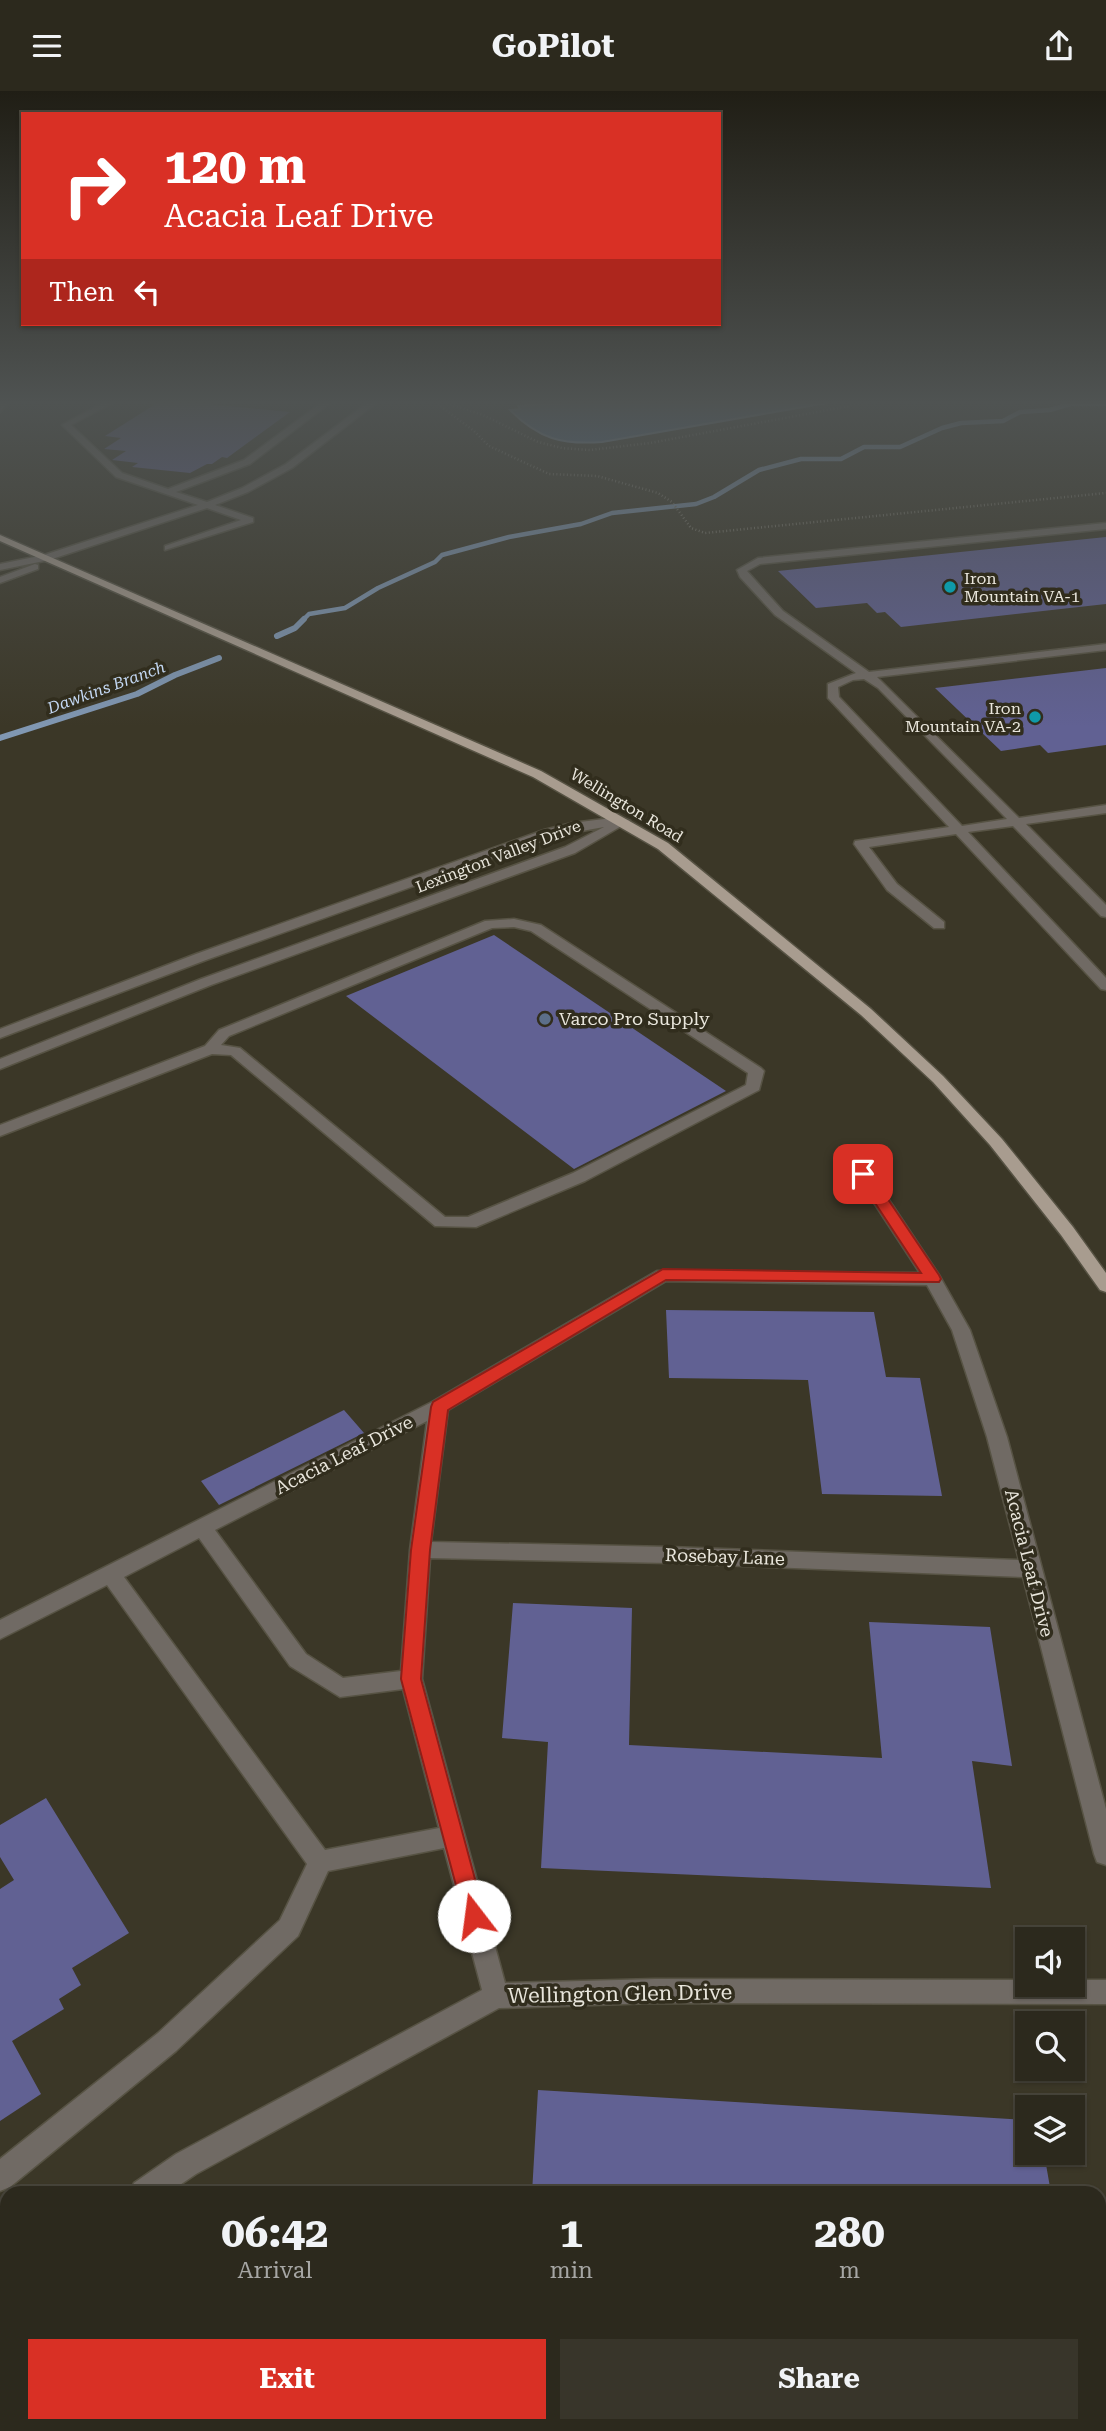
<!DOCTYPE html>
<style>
body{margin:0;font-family:"Roboto Serif",serif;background:#38352a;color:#f1f3f6;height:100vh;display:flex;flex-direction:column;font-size:26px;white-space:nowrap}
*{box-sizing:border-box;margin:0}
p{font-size:23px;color:#a6a6a4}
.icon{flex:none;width:38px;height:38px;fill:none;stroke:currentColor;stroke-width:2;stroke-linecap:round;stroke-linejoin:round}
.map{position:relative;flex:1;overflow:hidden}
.sheet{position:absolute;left:0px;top:2095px;width:1106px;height:247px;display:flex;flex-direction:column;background:#2c291d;border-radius:21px 21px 0 0;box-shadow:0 2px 5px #0004,0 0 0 2px #48453b}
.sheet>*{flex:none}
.hud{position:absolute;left:21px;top:21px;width:700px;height:214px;border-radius:0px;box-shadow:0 2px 5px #0004,0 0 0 2px #48453b;background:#d93025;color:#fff;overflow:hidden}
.fabs{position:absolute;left:1015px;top:1836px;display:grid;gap:14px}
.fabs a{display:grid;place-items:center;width:70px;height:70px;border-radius:0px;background:#2c291d;box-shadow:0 2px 5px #0004,0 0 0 2px #48453b;font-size:35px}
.pin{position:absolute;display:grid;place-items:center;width:60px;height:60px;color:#fff;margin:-30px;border-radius:14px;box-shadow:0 4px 10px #0006}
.me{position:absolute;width:77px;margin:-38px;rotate:345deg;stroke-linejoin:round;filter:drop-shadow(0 0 5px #0008)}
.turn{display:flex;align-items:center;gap:24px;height:147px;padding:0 28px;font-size:32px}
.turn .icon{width:91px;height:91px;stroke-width:2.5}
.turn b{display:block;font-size:49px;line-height:60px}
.then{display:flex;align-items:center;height:66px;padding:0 28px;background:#0003;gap:14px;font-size:26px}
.eta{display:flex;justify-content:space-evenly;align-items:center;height:119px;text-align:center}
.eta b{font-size:42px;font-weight:700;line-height:49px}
.button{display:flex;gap:14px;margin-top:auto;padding:14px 28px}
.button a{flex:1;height:80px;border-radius:0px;background:#d93025;color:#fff;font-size:28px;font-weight:700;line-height:80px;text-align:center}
.button a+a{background:#38352a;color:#f1f3f6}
header{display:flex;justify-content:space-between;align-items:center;height:91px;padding:0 28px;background:#2c291d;font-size:32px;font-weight:700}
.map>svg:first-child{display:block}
</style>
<header><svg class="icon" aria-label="menu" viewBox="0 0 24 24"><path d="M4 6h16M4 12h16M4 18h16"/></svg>GoPilot<svg class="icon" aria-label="share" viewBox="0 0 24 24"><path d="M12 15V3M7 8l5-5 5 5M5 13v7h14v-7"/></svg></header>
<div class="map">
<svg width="1106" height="2340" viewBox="0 0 1106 2340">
<rect width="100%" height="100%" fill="#3b3727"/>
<path fill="#5375a0" stroke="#8097b2" stroke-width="2" d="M 619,309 L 844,309 L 602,351 C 562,354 539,348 510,319 L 520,318 L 518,315 Z"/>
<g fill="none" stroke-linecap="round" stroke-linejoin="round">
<path stroke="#8097b2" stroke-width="4.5" d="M 302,530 L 309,523 L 345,517 L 378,497 L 435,471 L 442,464 L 509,446 L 581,433 L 612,422 L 696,413 L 714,406 L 759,379 L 801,368 L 841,368 L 864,356 L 900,356 L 942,337 L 961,332 L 1003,330 L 1020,321 L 1050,319 L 1070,313 L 1106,313"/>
<path stroke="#8097b2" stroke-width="6" d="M 277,545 L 295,537 L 304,528
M 0,647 L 137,603 L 175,584 L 219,567"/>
</g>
<path fill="#616193" d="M 162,309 L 164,309 L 290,321 L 227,367 L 222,366 L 212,373 L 207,373 L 190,382 L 132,376 L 138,372 L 112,369 L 126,360 L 104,358 L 121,347 L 105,345 Z
M 1106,446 L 1106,513 L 901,536 L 885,521 L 877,522 L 867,512 L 816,517 L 778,480 Z
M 1106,577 L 1106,654 L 1048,662 L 1040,654 L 1001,660 L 935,597 Z
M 494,844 L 726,1000 L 574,1078 L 346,905 Z
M 666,1219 L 874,1221 L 886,1286 L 920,1287 L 942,1405 L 822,1403 L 808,1289 L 669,1287 Z
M 344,1319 L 364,1342 L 219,1414 L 201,1390 Z
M 513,1512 L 632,1517 L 629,1654 L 882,1667 L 869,1531 L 990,1536 L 1012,1675 L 972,1670 L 991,1797 L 541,1777 L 548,1651 L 502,1647 Z
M 46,1707 L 129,1842 L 72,1877 L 81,1894 L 59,1908 L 64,1918 L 12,1950 L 41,2003 L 0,2030 L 0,1798 L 14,1789 L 0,1766 L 0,1734 Z
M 538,1999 L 1027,2029 L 1027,2062 L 1044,2062 L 1051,2102 L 532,2102 Z"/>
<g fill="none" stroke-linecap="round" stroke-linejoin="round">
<defs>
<path id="minor" d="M 2,309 L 10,309 L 0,321 Z
M 108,309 L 118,309 L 71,334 L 122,382 L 168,398 L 244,369 L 325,309 L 334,309 L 250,373 L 176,401 L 207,411 L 242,397 L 286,373 L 371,309 L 380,309 L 292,377 L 248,401 L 215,414 L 253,427 L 253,431 L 165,459 L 165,455 L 241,429 L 207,417 L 49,469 L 0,479 L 0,473 L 44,464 L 198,414 L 116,386 L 62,334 Z
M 1106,432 L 1106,438 L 760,473 L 747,480 L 783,520 L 869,581 L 1106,553 L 1106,559 L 877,586 L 1019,727 L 1106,714 L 1106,722 L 1026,733 L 1106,814 L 1106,826 L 1101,825 L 1013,735 L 968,741 L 1106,887 L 1106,899 L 1101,898 L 956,743 L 869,756 L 897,793 L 944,831 L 944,837 L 934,837 L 887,799 L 854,753 L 855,750 L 949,736 L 828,607 L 828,593 L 856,582 L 775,524 L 740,486 L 737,479 L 758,467 ZM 864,588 L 878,597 L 1007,728 L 962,735 L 839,606 L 838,596 L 853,589 Z
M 35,473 L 38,474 L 38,478 L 0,492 L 0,486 Z
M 620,726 L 630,730 L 575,762 L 211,894 L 0,978 L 0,968 L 201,888 L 565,756 L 604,736 L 554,745 L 206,869 L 0,947 L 0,938 L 196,863 L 544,739 L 572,732 Z
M 514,828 L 541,834 L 761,977 L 764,980 L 759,999 L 585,1090 L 476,1136 L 435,1135 L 231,964 L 212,963 L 0,1045 L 0,1034 L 205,955 L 219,939 L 485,830 ZM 514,836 L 531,840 L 748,982 L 746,994 L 573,1082 L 468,1126 L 445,1126 L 240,957 L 221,954 L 229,945 L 492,837 Z
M 863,1078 L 869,1079 L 939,1184 L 970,1239 L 1007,1346 L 1106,1718 L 1106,1774 L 1097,1771 L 1094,1763 L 1023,1486 L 669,1472 L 430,1467 L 422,1588 L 505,1892 L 655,1888 L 1027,1889 L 1027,1894 L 1073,1894 L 1073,1889 L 1106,1889 L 1106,1913 L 655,1912 L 499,1917 L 196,2083 L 168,2102 L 130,2102 L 134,2092 L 176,2063 L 482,1899 L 444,1757 L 328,1780 L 298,1845 L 176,1960 L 10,2096 L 0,2100 L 0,2068 L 158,1942 L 280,1829 L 307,1773 L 107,1494 L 0,1548 L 0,1529 L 432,1311 L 657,1180 L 920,1182 L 855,1083 ZM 666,1190 L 927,1194 L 952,1239 L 987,1346 L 1019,1469 L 669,1456 L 431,1451 L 448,1319 ZM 427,1330 L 410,1459 L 401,1580 L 343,1587 L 306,1563 L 215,1439 ZM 199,1447 L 290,1575 L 340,1606 L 403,1598 L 439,1737 L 325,1759 L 124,1486 Z
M 7,2198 L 7,2233 L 0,2236 L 0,2201 Z
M 233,2334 L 265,2334 L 267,2340 L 235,2340 Z"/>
<path id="major" d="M 0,444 L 541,680 L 668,752 L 871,918 L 943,985 L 1002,1048 L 1073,1136 L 1106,1182 L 1106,1201 L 1100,1199 L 1061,1144 L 990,1054 L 933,991 L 861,924 L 658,758 L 533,686 L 0,450 Z"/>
</defs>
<use href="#minor" stroke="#575344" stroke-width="3"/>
<use href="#major" stroke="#575344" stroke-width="3"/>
<path stroke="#7b776a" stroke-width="2.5" stroke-dasharray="1 2.5" stroke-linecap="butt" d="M 432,309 L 474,340 L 489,355 L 549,383 L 597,385 L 658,402 L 672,411 L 691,437 L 705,442 L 1106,402
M 437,309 L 483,324 L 538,351 L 562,357 L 590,359 L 650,352 L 882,309"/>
<use href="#minor" fill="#706a64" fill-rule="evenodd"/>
<use href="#major" fill="#a89c8f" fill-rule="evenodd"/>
</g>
<linearGradient id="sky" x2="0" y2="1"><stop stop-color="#201e15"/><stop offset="0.49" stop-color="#4f5352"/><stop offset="1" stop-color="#4f5352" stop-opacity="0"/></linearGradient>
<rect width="1106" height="636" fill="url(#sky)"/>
<path fill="#d93025" stroke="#8d1f18" stroke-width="2" d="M 863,1078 L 869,1080 L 939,1184 L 941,1188 L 939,1191 L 666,1189 L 448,1319 L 430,1459 L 421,1588 L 485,1825 L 482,1832 L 474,1835 L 466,1832 L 401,1588 L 411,1459 L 431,1316 L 433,1311 L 663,1178 L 921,1182 L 856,1083 Z"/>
<g fill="#0f9aa8" stroke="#312d1d" stroke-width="2.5">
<circle cx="950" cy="496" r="7"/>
<circle cx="1035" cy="626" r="7"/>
</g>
<circle fill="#5c6f8a" stroke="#312d1d" stroke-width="2.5" cx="545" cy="928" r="7"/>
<g text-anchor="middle" stroke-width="7" stroke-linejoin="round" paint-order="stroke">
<g font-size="16" fill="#e9e6dc" stroke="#312d1d" text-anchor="start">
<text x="964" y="493">Iron<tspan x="964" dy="18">Mountain VA-1</tspan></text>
<text x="1021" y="623" text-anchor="end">Iron<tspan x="1021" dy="18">Mountain VA-2</tspan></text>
</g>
<g font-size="16" font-style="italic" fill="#c3d7f2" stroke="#312d1d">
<text transform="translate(106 596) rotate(-20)" y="6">Dawkins Branch</text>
</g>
<g font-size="16" fill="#e9e6dc" stroke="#312d1d">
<text transform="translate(627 714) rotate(31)" y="6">Wellington Road</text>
<text transform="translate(498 765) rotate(-21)" y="6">Lexington Valley Drive</text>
</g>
<g font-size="18" fill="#e9e6dc" stroke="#312d1d" text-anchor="start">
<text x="559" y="934">Varco Pro Supply</text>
</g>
<g font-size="18" fill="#e9e6dc" stroke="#312d1d">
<text transform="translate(344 1364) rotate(-27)" y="6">Acacia Leaf Drive</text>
<text transform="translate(725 1466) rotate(2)" y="6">Rosebay Lane</text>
<text transform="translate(1029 1472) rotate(76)" y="6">Acacia Leaf Drive</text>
</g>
<g font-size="21" fill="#e9e6dc" stroke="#312d1d">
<text transform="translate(620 1903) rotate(-1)" y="7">Wellington Glen Drive</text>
</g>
</g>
</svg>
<div class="fabs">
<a><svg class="icon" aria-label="sound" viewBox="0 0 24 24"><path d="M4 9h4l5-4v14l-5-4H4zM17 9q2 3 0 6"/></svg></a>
<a><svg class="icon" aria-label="search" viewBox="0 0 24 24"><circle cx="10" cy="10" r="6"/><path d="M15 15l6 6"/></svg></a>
<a><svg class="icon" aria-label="layers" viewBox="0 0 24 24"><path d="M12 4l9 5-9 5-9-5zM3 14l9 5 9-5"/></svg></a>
</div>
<div class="pin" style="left:863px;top:1083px;background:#d93025"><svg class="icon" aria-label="arrive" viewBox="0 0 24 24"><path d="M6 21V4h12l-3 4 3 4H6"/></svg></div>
<svg class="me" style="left:474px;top:1825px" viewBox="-20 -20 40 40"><circle r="19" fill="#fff"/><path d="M0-13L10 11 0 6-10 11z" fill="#d93025"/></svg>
<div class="hud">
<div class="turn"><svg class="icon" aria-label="right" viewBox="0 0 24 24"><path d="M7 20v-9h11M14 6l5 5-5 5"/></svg><div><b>120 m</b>Acacia Leaf Drive</div></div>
<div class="then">Then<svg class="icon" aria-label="left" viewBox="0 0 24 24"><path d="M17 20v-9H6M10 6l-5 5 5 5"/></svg></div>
</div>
<section class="sheet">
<div class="eta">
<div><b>06:42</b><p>Arrival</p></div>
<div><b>1</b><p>min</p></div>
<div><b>280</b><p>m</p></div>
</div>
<div class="button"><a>Exit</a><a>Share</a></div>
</section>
</div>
